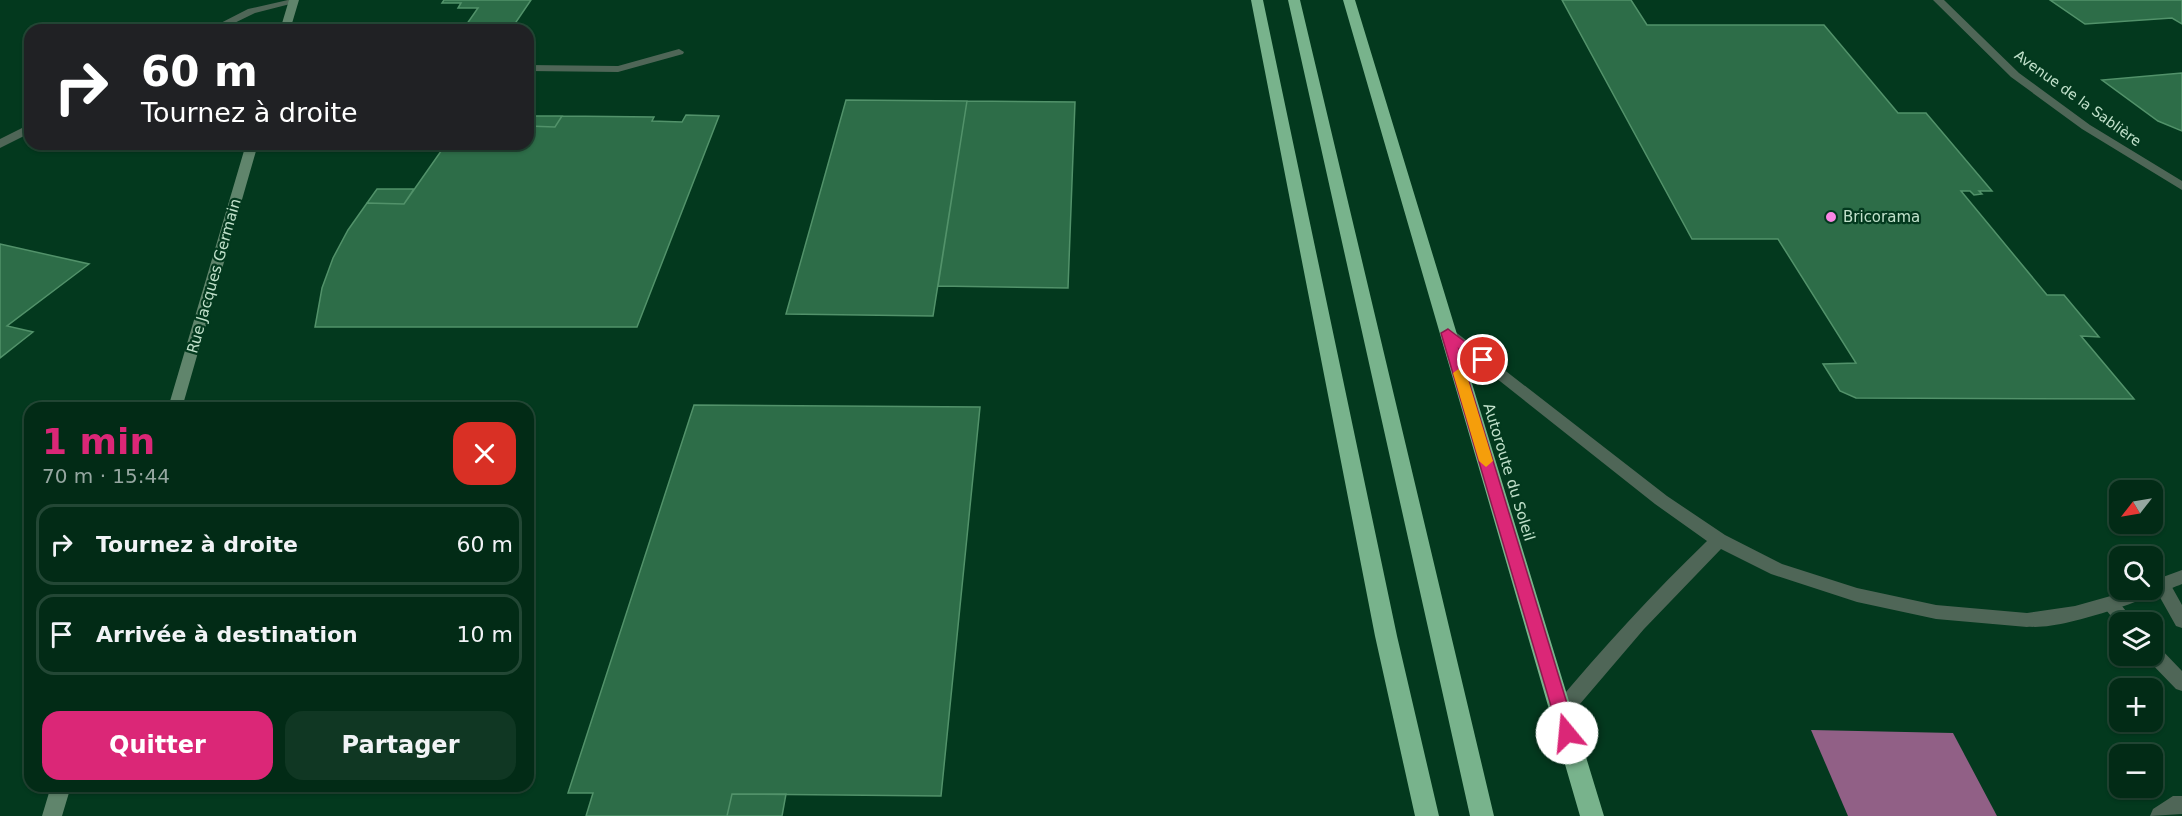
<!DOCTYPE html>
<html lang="fr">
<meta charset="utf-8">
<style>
body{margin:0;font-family:"DejaVu Sans",sans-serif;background:#103723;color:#f1f3f6;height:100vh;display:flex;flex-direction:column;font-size:22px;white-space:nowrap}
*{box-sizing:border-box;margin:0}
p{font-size:20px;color:#96a7a1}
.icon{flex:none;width:33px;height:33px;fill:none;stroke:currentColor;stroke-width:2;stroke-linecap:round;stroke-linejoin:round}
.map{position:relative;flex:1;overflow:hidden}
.details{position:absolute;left:24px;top:402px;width:510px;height:390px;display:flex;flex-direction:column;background:#022b16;border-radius:18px;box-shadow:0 2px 4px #0004,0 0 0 2px #234735}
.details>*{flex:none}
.banner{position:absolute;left:24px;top:24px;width:510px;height:126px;border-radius:18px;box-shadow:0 2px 4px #0004,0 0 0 2px #234735;background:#202124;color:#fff;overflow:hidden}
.needle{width:39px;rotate:239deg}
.buttons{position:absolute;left:2109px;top:480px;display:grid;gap:12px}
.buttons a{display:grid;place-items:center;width:54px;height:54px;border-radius:12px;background:#022b16;box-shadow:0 2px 4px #0004,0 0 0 2px #234735;font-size:30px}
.pin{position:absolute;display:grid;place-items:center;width:51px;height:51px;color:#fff;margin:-26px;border:3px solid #fff;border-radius:50%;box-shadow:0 2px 6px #0007}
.me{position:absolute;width:66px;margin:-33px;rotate:343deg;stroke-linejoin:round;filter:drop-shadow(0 0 4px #0008)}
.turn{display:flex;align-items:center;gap:21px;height:126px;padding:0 18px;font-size:27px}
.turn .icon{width:78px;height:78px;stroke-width:2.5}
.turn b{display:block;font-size:42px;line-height:51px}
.round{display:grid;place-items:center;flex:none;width:63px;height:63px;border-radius:18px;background:#103723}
.head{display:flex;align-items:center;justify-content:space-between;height:102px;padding:0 18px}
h1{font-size:36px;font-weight:600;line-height:45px;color:#db2777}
.cta{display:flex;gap:12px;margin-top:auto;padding:12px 18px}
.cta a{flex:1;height:69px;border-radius:18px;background:#db2777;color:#fff;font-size:24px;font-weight:600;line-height:69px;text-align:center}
.cta a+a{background:#103723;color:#f1f3f6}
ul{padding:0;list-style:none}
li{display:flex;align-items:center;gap:18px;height:81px;margin:0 12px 9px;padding:0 6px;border:3px solid #234735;border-radius:18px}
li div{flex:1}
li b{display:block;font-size:22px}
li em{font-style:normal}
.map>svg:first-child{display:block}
</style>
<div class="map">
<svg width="2182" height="816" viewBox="0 0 2182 816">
<rect width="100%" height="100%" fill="#03391e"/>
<path fill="#916086" d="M 1811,730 L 1953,733 L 1997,816 L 1848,816 Z"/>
<path fill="#2d6d48" stroke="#52926a" stroke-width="1.5" d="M 444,0 L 531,0 L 512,28 L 464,28 L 478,8 L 458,8 L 461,3 L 442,3 Z
M 1562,0 L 1631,0 L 1647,25 L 1824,25 L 1898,113 L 1926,113 L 1992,191 L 1979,191 L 1982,194 L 1974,195 L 1970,191 L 1961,191 L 2047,295 L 2064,295 L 2099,337 L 2081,336 L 2134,399 L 1856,398 L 1840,391 L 1823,364 L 1856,363 L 1778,239 L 1692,239 Z
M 2050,0 L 2182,0 L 2182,24 L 2172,18 L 2085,24 Z
M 2182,73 L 2182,131 L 2158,121 L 2102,80 Z
M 846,100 L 967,101 L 933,316 L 786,314 Z
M 967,101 L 1075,102 L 1068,288 L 938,286 Z
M 686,115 L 719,116 L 637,327 L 315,327 L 322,288 L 333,258 L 348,230 L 367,203 L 404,204 L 446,144 L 528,144 L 528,126 L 555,127 L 562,116 L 654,117 L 652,121 L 682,122 Z
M 534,116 L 562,116 L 555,127 L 528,126 Z
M 377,189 L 414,189 L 404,204 L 367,203 Z
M 0,244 L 89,264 L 7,326 L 33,332 L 0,358 Z
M 694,405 L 980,407 L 941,796 L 732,794 L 727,816 L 586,816 L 593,793 L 568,793 Z
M 732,794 L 786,794 L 782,816 L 727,816 Z"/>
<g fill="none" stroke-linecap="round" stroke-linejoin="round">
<path fill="#4f6657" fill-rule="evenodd" d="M 1448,328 L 1453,330 L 1667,496 L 1725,535 L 1782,564 L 1857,588 L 1936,605 L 2027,613 L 2033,615 L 2036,620 L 2033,625 L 2027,627 L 1936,619 L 1857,602 L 1771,574 L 1721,549 L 1644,629 L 1568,718 L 1561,720 L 1554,718 L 1552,712 L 1554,706 C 1603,648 1653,593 1707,541 L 1655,504 L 1443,336 L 1441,333 Z
M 2162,578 L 2168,580 L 2182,605 L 2182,628 L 2176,626 L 2153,585 L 2156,580 Z
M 2111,598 L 2117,600 L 2135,622 L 2120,622 L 2120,627 L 2102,605 L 2105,600 Z
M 2152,644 L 2158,646 L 2182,671 L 2182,691 L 2176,689 L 2146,658 L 2145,656 L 2152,656 Z
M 2173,796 L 2182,796 L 2182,814 L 2150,816 L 2153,809 Z"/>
<path fill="#4f6657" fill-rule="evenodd" d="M 288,0 L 298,2 L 255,13 L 220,30 L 207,30 L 248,9 Z
M 1933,0 L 1944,0 L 2019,73 L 2090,125 L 2182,181 L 2182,190 L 2082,129 L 2011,77 Z
M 679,49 L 684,52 L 683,54 L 618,72 L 528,71 L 528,65 L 618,66 Z
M 30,124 L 30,133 L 0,148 L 0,139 Z
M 2182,570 L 2182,584 C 2150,597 2052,636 2021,625 L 2018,620 L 2021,615 L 2027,613 L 2075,606 L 2132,590 L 2152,590 L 2152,581 Z"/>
<path fill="#60856c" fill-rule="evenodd" d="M 289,0 L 299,0 L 290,30 L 280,30 Z
M 246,144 L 258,144 L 182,408 L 168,408 Z
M 51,786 L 71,786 L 62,816 L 42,816 Z"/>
<path fill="#78b38c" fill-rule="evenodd" d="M 1251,0 L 1263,0 L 1397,636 L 1439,816 L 1415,816 L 1375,636 Z
M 1288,0 L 1300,0 L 1494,816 L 1470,816 Z
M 1343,0 L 1355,0 L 1604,816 L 1580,816 Z"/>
</g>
<path fill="#db2777" stroke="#8e194d" stroke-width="1.5" d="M 1448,329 L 1489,360 L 1483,365 L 1459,349 L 1576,733 L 1573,738 L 1567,740 L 1561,738 L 1559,733 L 1441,333 Z"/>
<path fill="#f59e0b" d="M 1460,368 L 1466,373 L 1493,461 L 1486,467 L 1479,461 L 1453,373 Z"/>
<circle fill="#fb86e4" stroke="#03391e" stroke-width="2" cx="1831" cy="217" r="6"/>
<g text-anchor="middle" stroke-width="4.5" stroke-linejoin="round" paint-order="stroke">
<g font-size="14" fill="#c2e2cc" stroke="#03391e">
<text transform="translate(2078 98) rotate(36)" y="5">Avenue de la Sablière</text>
</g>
<g font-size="15" fill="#c2e2cc" stroke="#03391e" text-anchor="start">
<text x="1843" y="222">Bricorama</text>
</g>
<g font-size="15" fill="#c2e2cc" stroke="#03391e">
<text transform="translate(214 276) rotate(-74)" y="5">Rue Jacques Germain</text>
<text transform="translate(1509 472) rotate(73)" y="5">Autoroute du Soleil</text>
</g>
</g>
</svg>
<div class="buttons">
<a><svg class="needle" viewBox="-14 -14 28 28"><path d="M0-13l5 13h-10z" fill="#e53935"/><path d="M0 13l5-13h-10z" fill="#96a7a1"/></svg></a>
<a><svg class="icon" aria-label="search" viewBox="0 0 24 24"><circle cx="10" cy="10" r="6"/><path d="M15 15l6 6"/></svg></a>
<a><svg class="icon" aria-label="layers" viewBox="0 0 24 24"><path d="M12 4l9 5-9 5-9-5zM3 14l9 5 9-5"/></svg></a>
<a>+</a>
<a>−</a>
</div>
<div class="pin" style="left:1483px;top:360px;background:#d93025"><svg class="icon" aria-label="arrive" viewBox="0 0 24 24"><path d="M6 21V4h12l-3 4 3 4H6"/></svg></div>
<svg class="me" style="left:1567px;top:733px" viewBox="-20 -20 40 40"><circle r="19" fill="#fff"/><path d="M0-13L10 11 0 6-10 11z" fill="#db2777"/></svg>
<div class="banner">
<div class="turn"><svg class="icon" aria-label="right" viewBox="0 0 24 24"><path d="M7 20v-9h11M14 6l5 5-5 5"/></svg><div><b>60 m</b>Tournez à droite</div></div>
</div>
<section class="details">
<div class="head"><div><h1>1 min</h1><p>70 m · 15:44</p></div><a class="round" style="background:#d93025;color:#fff"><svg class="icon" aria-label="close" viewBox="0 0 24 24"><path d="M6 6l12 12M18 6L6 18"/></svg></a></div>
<ul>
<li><svg class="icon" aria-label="right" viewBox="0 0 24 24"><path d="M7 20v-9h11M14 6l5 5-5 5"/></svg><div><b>Tournez à droite</b></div><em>60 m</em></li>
<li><svg class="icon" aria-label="arrive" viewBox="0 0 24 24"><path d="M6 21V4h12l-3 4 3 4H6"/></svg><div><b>Arrivée à destination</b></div><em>10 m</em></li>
</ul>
<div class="cta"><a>Quitter</a><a>Partager</a></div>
</section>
</div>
